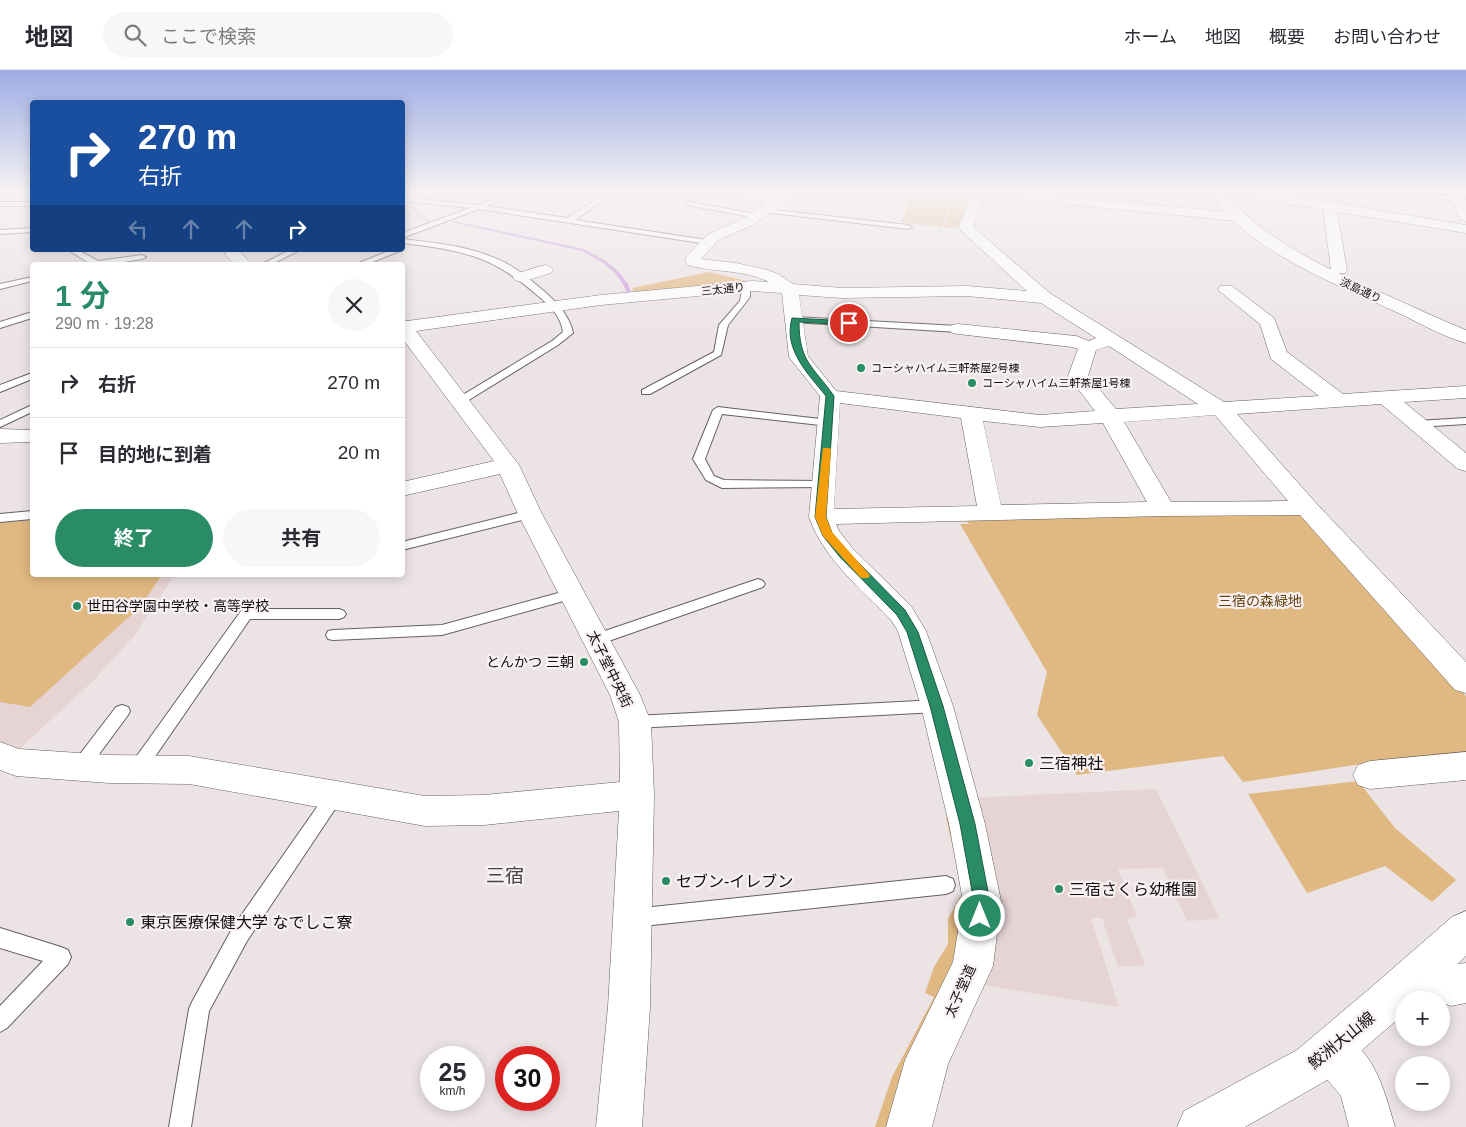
<!DOCTYPE html>
<html lang="ja">
<meta charset="utf-8">
<style>
body{margin:0;font-family:Helvetica,"Noto Sans JP",sans-serif;background:#f7f7f7;color:#2b2b33;height:100vh;display:flex;flex-direction:column;font-size:19px;white-space:nowrap}
*{box-sizing:border-box;margin:0}
p{font-size:16px;color:#7c7c81}
.icon{flex:none;width:28px;height:28px;fill:none;stroke:currentColor;stroke-width:2;stroke-linecap:round;stroke-linejoin:round}
.map{position:relative;flex:1;overflow:hidden}
.sheet{position:absolute;left:30px;top:192px;width:375px;height:315px;display:flex;flex-direction:column;background:#fff;border-radius:5px;box-shadow:0 2px 12px #0003}
.sheet>*{flex:none}
.top-card{position:absolute;left:30px;top:30px;width:375px;height:152px;border-radius:5px;box-shadow:0 2px 12px #0003;background:#1a4fa0;color:#fff;overflow:hidden}
.buttons{position:absolute;left:1395px;top:921px;display:grid;gap:10px}
.buttons a{display:grid;place-items:center;width:55px;height:55px;border-radius:50%;background:#fff;box-shadow:0 2px 12px #0003;font-size:25px}
.speed{position:absolute;left:420px;top:976px;display:flex;gap:10px;font-size:25px;font-weight:700;text-align:center}
.speed>*{display:grid;place-content:center;width:65px;height:65px;border-radius:50%;background:#fff;box-shadow:0 2px 12px #0003;line-height:1}
.speed small{font-size:12px;font-weight:400}
.speed .limit{border:8px solid #d22;background:#fff;color:#111}
.pin{position:absolute;display:grid;place-items:center;width:42px;height:42px;color:#fff;margin:-21px;border:2px solid #fff;border-radius:50%;box-shadow:0 1px 5px #0007}
.me{position:absolute;width:55px;margin:-28px;rotate:0deg;stroke-linejoin:round;filter:drop-shadow(0 0 4px #0008)}
.turn{display:flex;align-items:center;gap:18px;height:105px;padding:0 25px;font-size:22px}
.turn .icon{width:65px;height:65px;stroke-width:2.5}
.turn b{display:block;font-size:35px;line-height:42px}
.lanes{display:flex;align-items:center;height:48px;padding:0 25px;background:#0003;justify-content:center;gap:25px;direction:ltr}
.lanes .off{opacity:.35}
.round{display:grid;place-items:center;flex:none;width:52px;height:52px;border-radius:26px;background:#f7f7f7}
.headline{display:flex;align-items:center;justify-content:space-between;height:85px;padding:0 25px}
h1{font-size:30px;font-weight:700;line-height:38px;color:#298c66}
.primary-button{display:flex;gap:10px;margin-top:auto;padding:10px 25px}
.primary-button a{flex:1;height:58px;border-radius:30px;background:#298c66;color:#fff;font-size:20px;font-weight:700;line-height:58px;text-align:center}
.primary-button a+a{background:#f7f7f7;color:#2b2b33}
ul{padding:0;list-style:none}
li{display:flex;align-items:center;gap:15px;height:70px;padding:0 25px;border-top:1px solid #e1e1e2}
li div{flex:1}
li b{display:block;font-size:19px}
li em{font-style:normal}
header{display:flex;align-items:center;gap:30px;box-sizing:border-box;height:70px;padding:0 25px;background:#fff;border-bottom:1px solid #e1e1e2}
header strong{font-size:24px}
nav{display:flex;gap:28px;margin-inline-start:auto;font-size:18px}
.search{width:350px;height:45px;background:#f7f7f7;display:flex;align-items:center;gap:12px;box-sizing:border-box;padding:0 18px;border-radius:28px;color:#7c7c81;font-size:19px}
.map>svg:first-child{display:block}
</style>
<header>
<strong>地図</strong>
<div class="search"><svg class="icon" aria-label="search" viewBox="0 0 24 24"><circle cx="10" cy="10" r="6"/><path d="M15 15l6 6"/></svg>ここで検索</div>
<nav><a>ホーム</a><a>地図</a><a>概要</a><a>お問い合わせ</a></nav>
</header>
<div class="map">
<svg width="1466" height="1057" viewBox="0 0 1466 1057">
<rect width="100%" height="100%" fill="#ece3e4"/>
<path fill="#e6d4d5" d="M 32,448 L 32,505 L 174,505 L 134,566 L 93,611 L 16,682 L 0,672 L 0,451 Z
M 1156,719 L 1220,849 L 1187,851 L 1163,798 L 1118,799 L 1137,847 L 1127,849 L 1145,895 L 1118,897 L 1102,848 L 1091,848 L 1119,937 L 982,915 L 970,728 Z"/>
<path fill="#e0b881" d="M 894,123 L 926,123 L 926,124 L 952,129 L 942,157 L 901,152 L 909,135 L 903,133 L 909,125 Z
M 929,123 L 974,123 L 963,157 L 944,158 L 953,129 Z
M 709,202 L 752,212 L 636,226 L 632,218 Z
M 1293,442 L 1302,445 L 1466,626 L 1466,687 L 1374,692 L 1243,712 L 1223,686 L 1077,705 L 1037,645 L 1047,602 L 960,454 L 969,454 L 967,451 Z
M 32,450 L 32,505 L 162,505 L 140,537 L 30,637 L 0,632 L 0,453 Z
M 1358,711 L 1395,758 L 1456,810 L 1432,832 L 1385,796 L 1307,823 L 1248,724 Z
M 946,747 L 958,748 L 973,827 L 966,879 L 889,1057 L 875,1057 L 892,1007 L 934,927 L 925,923 L 934,897 L 948,874 L 948,849 L 960,827 L 964,829 Z"/>
<g fill="none" stroke-linecap="round" stroke-linejoin="round">
<path fill="#cca0de" fill-rule="evenodd" d="M 412,132 L 415,133 L 415,137 L 421,147 L 429,149 L 429,151 L 417,148 L 418,146 L 411,137 Z
M 455,151 L 584,179 L 606,191 L 618,201 L 628,214 L 631,222 L 627,223 L 623,214 L 615,203 L 603,193 L 582,181 L 454,153 L 453,152 Z"/>
<defs>
<path id="lane" d="M 508,123 L 516,123 L 487,136 L 567,148 L 606,123 L 613,123 L 575,150 L 707,170 L 711,172 L 707,174 L 479,139 L 402,168 L 402,163 L 470,138 L 402,131 L 402,127 L 478,135 Z
M 1403,123 L 1420,123 L 1459,127 L 1462,129 L 1459,131 L 1406,125 Z
M 0,132 L 32,132 L 32,136 L 0,136 Z
M 689,132 L 757,144 L 761,146 L 757,148 L 687,135 L 687,133 Z
M 766,139 L 908,155 L 912,157 L 908,159 L 764,142 L 762,141 Z
M 32,158 L 32,162 L 0,164 L 0,160 Z
M 402,169 C 439,173 478,177 511,196 C 523,203 534,213 545,222 C 557,233 570,246 573,263 L 558,275 L 464,333 L 456,333 L 455,331 L 456,329 L 552,271 L 563,262 C 561,246 549,235 537,225 C 492,185 460,180 402,173 Z
M 68,180 L 78,180 L 98,191 L 142,185 L 146,187 L 142,189 L 105,195 L 86,195 L 89,193 Z
M 290,180 L 300,180 L 270,195 L 260,195 Z
M 391,180 L 402,180 L 365,195 L 354,195 Z
M 32,207 L 32,211 L 0,219 L 0,214 Z
M 743,214 L 750,216 L 750,227 L 728,255 L 721,285 L 650,324 L 642,324 L 642,320 L 714,282 L 719,255 L 740,231 Z
M 32,242 L 32,248 L 0,258 L 0,252 Z
M 795,247 L 958,256 L 963,259 L 958,262 L 792,252 L 792,248 Z
M 32,303 L 32,309 L 0,322 L 0,315 Z
M 32,335 L 32,342 L 0,357 L 0,350 Z
M 718,337 L 829,350 L 834,353 L 829,356 L 722,344 L 705,389 L 714,406 L 724,410 L 823,411 L 827,413 L 829,415 L 827,417 L 722,418 L 706,410 L 693,389 L 713,340 Z
M 1466,348 L 1466,354 L 1417,357 L 1412,354 L 1417,351 Z
M 530,440 L 536,444 L 534,447 L 402,480 L 402,472 Z
M 32,441 L 32,449 L 0,452 L 0,444 Z
M 758,509 L 763,511 L 765,514 L 763,517 L 600,574 L 595,575 L 590,574 L 588,570 L 590,566 Z
M 573,519 L 578,521 L 580,524 L 578,527 L 442,565 L 333,570 L 328,569 L 326,565 L 328,561 L 333,560 L 442,555 Z
M 246,539 L 339,539 L 344,541 L 346,544 L 344,547 L 339,549 L 250,549 L 143,704 L 137,706 L 131,704 L 129,699 L 131,694 L 241,541 Z
M 937,630 L 943,632 L 945,636 L 943,640 L 937,642 L 635,658 L 629,656 L 627,652 L 629,648 L 635,646 Z
M 122,635 L 128,637 L 130,641 L 128,645 L 86,702 L 80,704 L 74,702 L 72,697 L 74,692 L 116,637 Z
M 335,718 L 341,720 L 344,725 L 341,730 L 247,871 L 209,941 L 191,1057 L 169,1057 L 189,939 L 192,932 L 233,857 L 329,720 Z
M 946,806 L 953,809 L 955,815 L 953,821 L 946,824 L 633,857 L 626,855 L 623,848 L 626,841 L 633,839 Z
M 0,858 L 61,877 L 68,880 L 71,887 L 68,894 L 7,958 L 0,962 L 0,936 L 43,891 L 0,878 Z"/>
<path id="street" d="M 724,123 L 753,123 L 777,126 L 783,123 L 799,123 L 786,134 L 750,156 L 718,170 L 701,189 L 736,193 L 767,200 L 778,204 L 793,214 L 842,218 L 967,216 L 1027,221 L 958,158 L 972,123 L 984,123 L 973,157 L 1051,224 L 1224,332 L 1319,326 L 1271,289 L 1260,254 L 1218,220 L 1220,216 L 1232,216 L 1274,248 L 1287,282 L 1343,324 L 1466,316 L 1466,328 L 1404,332 L 1466,383 L 1466,401 L 1458,399 L 1381,334 L 1237,344 L 1316,433 L 1466,592 L 1466,623 L 1455,620 L 1300,445 L 1163,446 L 836,454 L 839,461 L 853,479 L 911,536 L 926,561 L 953,636 L 985,754 L 1001,831 L 993,896 L 948,994 L 932,1057 L 886,1057 L 905,990 L 953,892 L 963,831 L 949,754 L 921,636 L 898,561 L 891,550 C 861,519 823,488 809,447 L 820,326 L 789,287 L 782,223 L 752,221 L 601,235 L 416,261 L 519,395 L 542,444 L 640,625 L 651,652 L 654,725 L 650,937 L 642,1057 L 596,1057 L 608,937 L 619,741 L 484,755 L 425,756 L 189,714 L 109,713 L 16,706 L 0,700 L 0,672 L 19,679 L 109,685 L 189,686 L 425,726 L 484,725 L 620,712 L 619,652 L 610,625 L 518,444 L 500,404 L 402,426 L 402,412 L 494,391 L 402,268 L 402,250 L 407,251 L 601,225 L 752,211 L 769,212 C 744,199 715,203 688,195 L 685,189 L 687,186 L 708,164 L 740,150 L 767,133 L 730,127 L 725,126 ZM 799,225 L 842,228 L 967,226 L 1041,233 L 1096,268 L 1089,271 L 1076,266 L 958,254 L 952,255 L 949,259 L 952,263 L 958,264 L 1072,277 L 1078,279 L 1068,306 L 1095,341 L 1040,345 L 836,321 L 808,286 ZM 1109,276 L 1198,334 L 1116,339 L 1088,306 L 1096,280 ZM 840,333 L 961,348 L 977,436 L 834,439 ZM 1215,345 L 1288,431 L 1171,432 L 1124,352 ZM 983,351 L 1040,357 L 1103,353 L 1147,432 L 1001,435 Z
M 987,123 L 1026,123 L 1238,143 L 1243,144 L 1245,147 L 1243,150 L 1238,151 L 994,127 Z
M 1229,123 L 1281,124 L 1466,155 L 1466,163 L 1337,142 L 1347,200 L 1345,203 L 1333,203 L 1331,200 L 1323,139 L 1235,127 L 1230,126 Z
M 1449,123 L 1463,123 L 1466,131 L 1466,151 L 1461,150 L 1459,147 Z
M 226,180 L 242,180 L 241,183 L 252,195 L 235,195 L 225,184 Z
M 545,195 L 551,197 L 553,200 L 551,203 L 521,212 L 515,210 L 513,207 L 515,204 Z
M 0,359 L 32,360 L 32,372 L 0,373 Z
M 1466,682 L 1466,710 L 1370,719 L 1358,715 L 1353,705 L 1358,695 L 1370,691 Z
M 1426,876 L 1440,882 L 1456,894 L 1466,893 L 1466,933 L 1451,936 L 1441,932 L 1441,930 C 1427,930 1411,908 1406,896 L 1412,882 Z
M 1330,958 C 1374,976 1383,1016 1395,1057 L 1349,1057 L 1341,1026 L 1315,995 L 1308,980 L 1315,965 Z"/>
<path id="secondary" d="M 1212,123 L 1225,123 C 1267,172 1324,197 1382,223 C 1410,235 1438,249 1466,260 L 1466,273 C 1441,266 1416,251 1392,240 C 1339,216 1239,176 1212,123 Z
M 1466,841 L 1466,886 L 1419,930 L 1404,930 L 1404,944 L 1327,1010 L 1245,1057 L 1177,1057 L 1184,1041 L 1297,980 L 1368,920 L 1452,847 Z"/>
</defs>
<use href="#lane" stroke="#676060" stroke-width="2"/>
<use href="#street" stroke="#676060" stroke-width="1"/>
<use href="#secondary" stroke="#676060" stroke-width="1"/>
<use href="#lane" fill="#fff" fill-rule="evenodd"/>
<use href="#street" fill="#fff" fill-rule="evenodd"/>
<use href="#secondary" fill="#fff" fill-rule="evenodd"/>
</g>
<linearGradient id="sky" x2="0" y2="1"><stop stop-color="#9dace4"/><stop offset="0.45" stop-color="#f6f2f3"/><stop offset="1" stop-color="#f6f2f3" stop-opacity="0"/></linearGradient>
<rect width="1466" height="271" fill="url(#sky)"/>
<path fill="#298c66" stroke="#1b5b42" d="M 792,248 L 849,251 L 853,253 L 849,255 L 799,252 C 799,292 813,296 834,326 L 826,447 L 832,463 L 848,482 L 905,540 L 918,562 L 943,636 L 975,754 L 990,832 L 986,852 L 980,854 L 974,852 L 972,846 L 974,832 L 960,754 L 930,636 L 907,562 L 897,545 L 840,487 L 823,466 L 815,447 L 826,326 C 808,304 783,279 792,248 Z"/>
<path fill="#f59e0b" d="M 823,378 L 830,378 L 831,380 L 826,447 L 832,462 L 868,503 L 870,506 L 868,508 L 861,508 L 823,466 L 815,447 Z"/>
<g fill="#298c66" stroke="#f9f1f1" stroke-width="2">
<circle cx="861" cy="298" r="5"/>
<circle cx="972" cy="313" r="5"/>
<circle cx="77" cy="536" r="5"/>
<circle cx="584" cy="592" r="5"/>
<circle cx="1029" cy="693" r="5"/>
<circle cx="666" cy="811" r="5"/>
<circle cx="1059" cy="819" r="5"/>
<circle cx="130" cy="852" r="5"/>
</g>
<g text-anchor="middle" stroke-width="4.5" stroke-linejoin="round" paint-order="stroke">
<g font-size="11" fill="#110e0f" stroke="#f9f1f1">
<text transform="translate(723 219) rotate(-6)" y="4">三太通り</text>
<text transform="translate(1361 220) rotate(25)" y="4">淡島通り</text>
</g>
<g font-size="11" fill="#110e0f" stroke="#f9f1f1" text-anchor="start">
<text x="871" y="302">コーシャハイム三軒茶屋2号棟</text>
<text x="982" y="317">コーシャハイム三軒茶屋1号棟</text>
</g>
<g font-size="14" fill="#62420e" stroke="#f9f1f1">
<text x="1260" y="536">三宿の森緑地</text>
</g>
<g font-size="14" fill="#110e0f" stroke="#f9f1f1" text-anchor="start">
<text x="87" y="541">世田谷学園中学校・高等学校</text>
<text x="574" y="597" text-anchor="end">とんかつ 三朝</text>
</g>
<g font-size="14" fill="#110e0f" stroke="#f9f1f1">
<text transform="translate(610 599) rotate(64)" y="5">太子堂中央街</text>
<text transform="translate(960 921) rotate(-66)" y="5">太子堂道</text>
</g>
<g font-size="16" fill="#110e0f" stroke="#f9f1f1" text-anchor="start">
<text x="1039" y="699">三宿神社</text>
<text x="676" y="817">セブン-イレブン</text>
<text x="1069" y="825">三宿さくら幼稚園</text>
<text x="140" y="858">東京医療保健大学 なでしこ寮</text>
</g>
<g font-size="16" fill="#110e0f" stroke="#f9f1f1">
<text transform="translate(1341 970) rotate(-39)" y="6">鮫洲大山線</text>
</g>
<g font-size="19" fill="#474141" stroke="#f9f1f1">
<text x="505" y="812">三宿</text>
</g>
</g>
</svg>
<div class="buttons">
<a>+</a>
<a>−</a>
</div>
<div class="speed"><div>25<small>km/h</small></div><div class="limit">30</div></div>
<div class="pin" style="left:849px;top:253px;background:#d93025"><svg class="icon" aria-label="arrive" viewBox="0 0 24 24"><path d="M6 21V4h12l-3 4 3 4H6"/></svg></div>
<svg class="me" style="left:980px;top:846px" viewBox="-20 -20 40 40"><circle r="17" fill="#298c66" stroke="#fff" stroke-width="3"/><path d="M0-11L8 9 0 5-8 9z" fill="#fff"/></svg>
<div class="top-card">
<div class="turn"><svg class="icon" aria-label="right" viewBox="0 0 24 24"><path d="M7 20v-9h11M14 6l5 5-5 5"/></svg><div><b>270 m</b>右折</div></div>
<div class="lanes"><svg class="icon off" aria-label="left" viewBox="0 0 24 24"><path d="M17 20v-9H6M10 6l-5 5 5 5"/></svg><svg class="icon off" aria-label="ahead" viewBox="0 0 24 24"><path d="M12 20V5M6 11l6-6 6 6"/></svg><svg class="icon off" aria-label="ahead" viewBox="0 0 24 24"><path d="M12 20V5M6 11l6-6 6 6"/></svg><svg class="icon" aria-label="right" viewBox="0 0 24 24"><path d="M7 20v-9h11M14 6l5 5-5 5"/></svg></div>
</div>
<section class="sheet">
<div class="headline"><div><h1>1 分</h1><p>290 m · 19:28</p></div><a class="round"><svg class="icon" aria-label="close" viewBox="0 0 24 24"><path d="M6 6l12 12M18 6L6 18"/></svg></a></div>
<ul>
<li><svg class="icon" aria-label="right" viewBox="0 0 24 24"><path d="M7 20v-9h11M14 6l5 5-5 5"/></svg><div><b>右折</b></div><em>270 m</em></li>
<li><svg class="icon" aria-label="arrive" viewBox="0 0 24 24"><path d="M6 21V4h12l-3 4 3 4H6"/></svg><div><b>目的地に到着</b></div><em>20 m</em></li>
</ul>
<div class="primary-button"><a>終了</a><a>共有</a></div>
</section>
</div>
